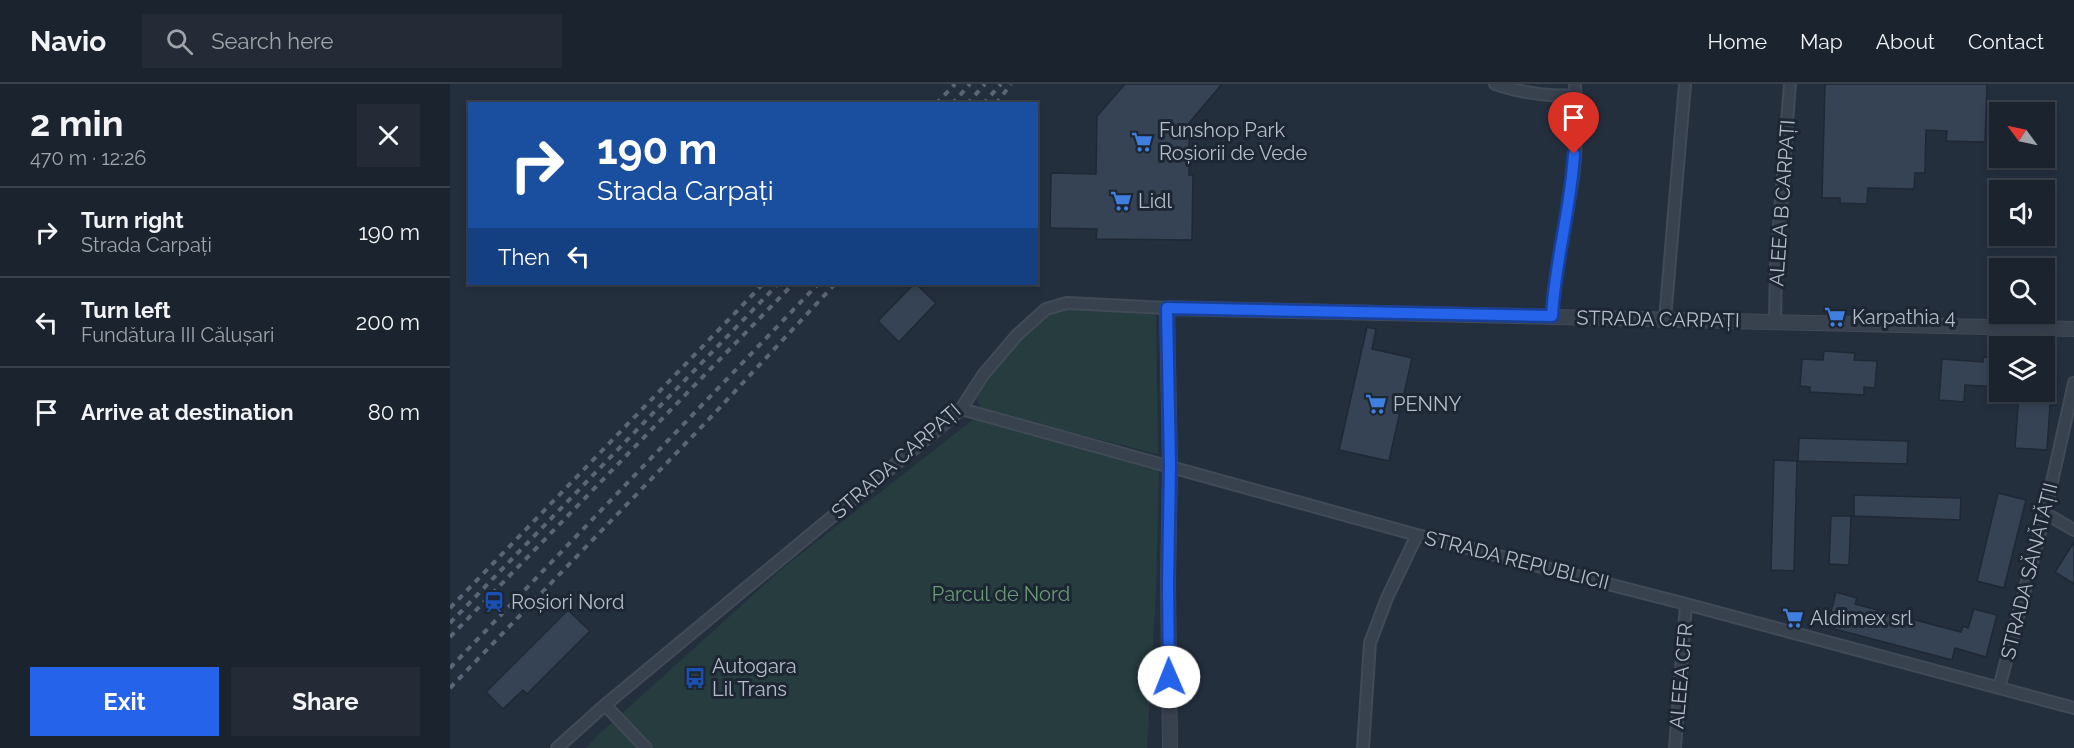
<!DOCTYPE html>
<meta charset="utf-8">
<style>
body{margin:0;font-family:Raleway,sans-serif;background:#242b36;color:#f1f3f6;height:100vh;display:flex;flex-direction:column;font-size:22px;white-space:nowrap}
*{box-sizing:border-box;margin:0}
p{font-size:20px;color:#a0a4aa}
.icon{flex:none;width:33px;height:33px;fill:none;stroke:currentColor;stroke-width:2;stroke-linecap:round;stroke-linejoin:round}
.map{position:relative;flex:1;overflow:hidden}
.side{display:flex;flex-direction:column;background:#1b232e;width:450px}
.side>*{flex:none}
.banner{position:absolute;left:18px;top:18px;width:570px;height:183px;border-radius:0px;box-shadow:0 3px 9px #0003,0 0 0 2px #39404a;background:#1a4fa0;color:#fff;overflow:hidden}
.needle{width:39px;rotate:303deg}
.controls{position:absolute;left:1539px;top:18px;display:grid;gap:12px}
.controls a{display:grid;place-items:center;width:66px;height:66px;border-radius:0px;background:#1b232e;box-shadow:0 3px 9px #0003,0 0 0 2px #39404a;font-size:30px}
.pin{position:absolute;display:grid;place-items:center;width:51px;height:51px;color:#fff;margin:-62px -26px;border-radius:50% 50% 50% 0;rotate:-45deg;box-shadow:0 0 6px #0007}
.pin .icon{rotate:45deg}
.me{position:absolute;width:66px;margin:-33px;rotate:359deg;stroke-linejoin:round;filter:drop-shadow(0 0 4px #0008)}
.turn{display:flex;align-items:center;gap:21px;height:126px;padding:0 30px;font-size:27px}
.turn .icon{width:78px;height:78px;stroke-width:2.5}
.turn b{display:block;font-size:42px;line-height:51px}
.then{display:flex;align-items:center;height:57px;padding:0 30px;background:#0003;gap:12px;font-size:22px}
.round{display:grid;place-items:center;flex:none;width:63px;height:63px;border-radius:0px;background:#242b36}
.overview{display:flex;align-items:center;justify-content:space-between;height:102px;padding:0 30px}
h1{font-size:36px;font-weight:700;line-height:45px}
.button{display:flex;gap:12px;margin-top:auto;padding:12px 30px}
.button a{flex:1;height:69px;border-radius:0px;background:#2563eb;color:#fff;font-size:24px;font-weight:700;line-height:69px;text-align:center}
.button a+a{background:#242b36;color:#f1f3f6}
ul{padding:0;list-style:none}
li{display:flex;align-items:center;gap:18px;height:90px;padding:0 30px;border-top:2px solid #39404a}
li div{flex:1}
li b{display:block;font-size:22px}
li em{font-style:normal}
header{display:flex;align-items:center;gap:36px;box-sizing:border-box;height:84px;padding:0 30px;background:#1b232e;border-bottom:2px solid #39404a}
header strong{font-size:28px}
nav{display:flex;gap:33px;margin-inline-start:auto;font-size:21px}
.search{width:420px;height:54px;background:#242b36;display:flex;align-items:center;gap:15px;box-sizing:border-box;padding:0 21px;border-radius:0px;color:#a0a4aa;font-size:22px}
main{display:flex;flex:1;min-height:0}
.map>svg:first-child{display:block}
</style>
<header>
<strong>Navio</strong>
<div class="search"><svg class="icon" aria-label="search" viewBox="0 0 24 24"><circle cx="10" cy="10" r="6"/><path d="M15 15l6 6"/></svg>Search here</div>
<nav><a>Home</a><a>Map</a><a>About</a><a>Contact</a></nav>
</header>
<main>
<section class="side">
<div class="overview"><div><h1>2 min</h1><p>470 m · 12:26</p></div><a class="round"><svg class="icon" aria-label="close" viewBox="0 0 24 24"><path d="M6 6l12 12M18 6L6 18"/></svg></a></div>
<ul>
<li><svg class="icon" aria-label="right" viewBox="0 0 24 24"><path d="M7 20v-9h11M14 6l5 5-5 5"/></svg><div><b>Turn right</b><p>Strada Carpați</p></div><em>190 m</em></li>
<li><svg class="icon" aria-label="left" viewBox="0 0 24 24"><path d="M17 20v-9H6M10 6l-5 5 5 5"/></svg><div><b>Turn left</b><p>Fundătura III Călușari</p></div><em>200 m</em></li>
<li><svg class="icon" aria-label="arrive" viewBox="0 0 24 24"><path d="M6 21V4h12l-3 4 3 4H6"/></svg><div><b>Arrive at destination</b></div><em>80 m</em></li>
</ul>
<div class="button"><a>Exit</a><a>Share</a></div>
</section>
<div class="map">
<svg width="1624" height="664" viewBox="0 0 1624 664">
<rect width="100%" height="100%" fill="#242f3e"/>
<path fill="#263c3f" d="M 622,224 L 706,228 L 708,370 L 535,327 L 530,322 L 526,314 C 539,289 578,240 604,229 C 609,226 616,226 622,224 Z
M 524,335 L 709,385 L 706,507 L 697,664 L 136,664 L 147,652 L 334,483 Z"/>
<path fill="#364354" stroke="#1f2835" stroke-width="1.5" d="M 675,0 L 772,0 L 739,39 L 739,91 L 743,91 L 742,156 L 646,155 L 647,145 L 600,144 L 601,89 L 646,90 L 647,32 Z
M 1375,0 L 1537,0 L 1535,58 L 1496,57 L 1497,47 L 1476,46 L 1475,89 L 1465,89 L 1464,105 L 1418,104 L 1417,120 L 1390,119 L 1390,114 L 1372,114 Z
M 464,200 L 466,200 L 486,219 L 449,258 L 428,237 Z
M 917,243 L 926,245 L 922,265 L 962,274 L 939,377 L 889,366 Z
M 1374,267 L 1405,269 L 1404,276 L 1427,277 L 1425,304 L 1414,303 L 1414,311 L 1360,308 L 1360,303 L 1350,302 L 1352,275 L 1373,276 Z
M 1533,273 L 1550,274 L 1550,303 L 1515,301 L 1514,318 L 1489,316 L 1492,275 L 1533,278 Z
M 1594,291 L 1608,292 L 1606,321 L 1600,321 L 1597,366 L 1565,364 L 1569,308 L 1594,308 Z
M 1349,354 L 1458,357 L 1457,380 L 1348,377 Z
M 1324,376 L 1347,377 L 1344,487 L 1321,486 Z
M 1548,409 L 1576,416 L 1554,504 L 1527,497 Z
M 1404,411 L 1511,414 L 1510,436 L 1404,432 Z
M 1381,432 L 1401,432 L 1399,481 L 1379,480 Z
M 1624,458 L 1624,500 L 1605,488 Z
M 1386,508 L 1407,514 L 1405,520 L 1511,548 L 1513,542 L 1518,544 L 1524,525 L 1547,531 L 1536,573 L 1505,564 L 1502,576 L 1377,543 Z
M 118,526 L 140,547 L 77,610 L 73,606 L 53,625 L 36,608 Z"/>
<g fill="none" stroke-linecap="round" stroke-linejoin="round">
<defs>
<path id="minor" d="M 1045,0 C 1072,9 1097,13 1126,11
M 1102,232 C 1105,185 1116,140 1123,93 C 1127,63 1126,31 1125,0
M 1215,235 L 1235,0
M 1325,238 L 1326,182 L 1340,0
M 511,325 L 967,451 L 1236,520 L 1624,624
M 1595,429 L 1624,446
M 1549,604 L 1595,429 L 1624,299
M 155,621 L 196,664
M 107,664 L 155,621 L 500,335 L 511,325 L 533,291 L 567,251 L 596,225 L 617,219 L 717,224
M 913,664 L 920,559 L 937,514 L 967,451
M 1225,664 L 1236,520"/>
<path id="tertiary" d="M 720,664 L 718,499 L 720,382 L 717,224 L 1624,245"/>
</defs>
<use href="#minor" stroke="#414a57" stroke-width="14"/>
<use href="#tertiary" stroke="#414a57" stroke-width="16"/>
<use href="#minor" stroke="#38414e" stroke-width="10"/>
<use href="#tertiary" stroke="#38414e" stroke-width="14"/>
<path stroke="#5a6575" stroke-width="4" stroke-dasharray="6 6" stroke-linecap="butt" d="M 486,20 L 505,0
M 502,20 L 520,0
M 517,20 L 535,0
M 533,20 L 551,0
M 546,20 L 561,0
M 0,524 L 313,200
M 0,539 L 328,200
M 0,553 L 343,200
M 0,584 L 368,200
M 0,604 L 261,333 L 385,200"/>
</g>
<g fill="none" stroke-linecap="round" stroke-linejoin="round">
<defs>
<path id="route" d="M 719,593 L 718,499 L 720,382 L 717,224 L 1102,232 C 1105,177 1121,124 1124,70"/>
</defs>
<use href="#route" stroke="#184099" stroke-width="15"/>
<use href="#route" stroke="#2563eb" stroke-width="10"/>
</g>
<defs>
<symbol id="supermarket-bare" viewBox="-9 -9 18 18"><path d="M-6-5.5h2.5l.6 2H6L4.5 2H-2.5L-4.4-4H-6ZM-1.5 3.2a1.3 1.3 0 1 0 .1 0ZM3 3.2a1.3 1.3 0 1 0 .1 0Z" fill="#3f7fe0" stroke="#1d2633" stroke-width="2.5" paint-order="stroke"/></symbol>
<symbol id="station-bare" viewBox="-9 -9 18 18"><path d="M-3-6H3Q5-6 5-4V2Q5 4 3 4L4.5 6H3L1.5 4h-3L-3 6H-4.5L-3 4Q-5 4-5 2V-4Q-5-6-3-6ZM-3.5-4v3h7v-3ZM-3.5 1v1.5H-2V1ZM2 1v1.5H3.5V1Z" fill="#1a4fb4" stroke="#1d2633" stroke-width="2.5" paint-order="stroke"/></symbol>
<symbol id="bus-bare" viewBox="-9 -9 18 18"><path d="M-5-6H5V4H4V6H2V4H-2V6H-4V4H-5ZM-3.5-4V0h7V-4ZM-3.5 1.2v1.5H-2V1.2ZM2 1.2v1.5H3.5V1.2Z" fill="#1a4fb4" stroke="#1d2633" stroke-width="2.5" paint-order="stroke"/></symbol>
</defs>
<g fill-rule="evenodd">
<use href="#supermarket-bare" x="677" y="43" width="30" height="30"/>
<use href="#supermarket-bare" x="656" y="102" width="30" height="30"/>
<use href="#supermarket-bare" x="1370" y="218" width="30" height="30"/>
<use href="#supermarket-bare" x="911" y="305" width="30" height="30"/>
<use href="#station-bare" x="29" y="503" width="30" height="30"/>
<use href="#supermarket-bare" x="1328" y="519" width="30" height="30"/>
<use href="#bus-bare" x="230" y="579" width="30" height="30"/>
</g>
<g text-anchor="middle" stroke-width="6" stroke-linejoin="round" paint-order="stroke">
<g font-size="20" fill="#b4bcc9" stroke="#1d2633" text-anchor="start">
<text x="709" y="53">Funshop Park<tspan x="709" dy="23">Roșiorii de Vede</tspan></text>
<text x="688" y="124">Lidl</text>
<text x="1402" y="240">Karpathia 4</text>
<text x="943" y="327">PENNY</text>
<text x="61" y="525">Roșiori Nord</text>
<text x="1360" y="541">Aldimex srl</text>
<text x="262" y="589">Autogara<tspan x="262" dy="23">Lil Trans</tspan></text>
</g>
<g font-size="20" fill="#b4bcc9" stroke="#1d2633">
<text transform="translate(1332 119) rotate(-86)" y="7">ALEEA B CARPAȚI</text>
<text transform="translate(1208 235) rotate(1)" y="7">STRADA CARPAȚI</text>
<text transform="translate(446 377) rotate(-41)" y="7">STRADA CARPAȚI</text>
<text transform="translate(1067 476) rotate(14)" y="7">STRADA REPUBLICII</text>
<text transform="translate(1579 487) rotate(-76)" y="7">STRADA SĂNĂTĂȚII</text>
<text transform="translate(1231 592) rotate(-85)" y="7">ALEEA CFR</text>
</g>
<g font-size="20" fill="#6b9a76" stroke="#1d2633">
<text x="551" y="517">Parcul de Nord</text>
</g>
</g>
</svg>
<div class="controls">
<a><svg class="needle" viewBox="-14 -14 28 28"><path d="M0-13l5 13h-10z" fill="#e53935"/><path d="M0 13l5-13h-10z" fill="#a0a4aa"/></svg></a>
<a><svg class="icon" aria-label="sound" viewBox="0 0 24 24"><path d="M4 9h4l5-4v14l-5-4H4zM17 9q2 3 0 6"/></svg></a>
<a><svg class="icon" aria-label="search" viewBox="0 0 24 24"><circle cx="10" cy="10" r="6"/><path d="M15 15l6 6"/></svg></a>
<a><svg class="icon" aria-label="layers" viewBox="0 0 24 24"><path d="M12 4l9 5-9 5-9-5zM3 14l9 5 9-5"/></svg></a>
</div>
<div class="pin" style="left:1124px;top:70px;background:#d93025"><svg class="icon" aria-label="arrive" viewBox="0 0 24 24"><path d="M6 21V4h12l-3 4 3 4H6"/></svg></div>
<svg class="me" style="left:719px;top:593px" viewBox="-20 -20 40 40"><circle r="19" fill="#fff"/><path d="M0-13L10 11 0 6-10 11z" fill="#2563eb"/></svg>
<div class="banner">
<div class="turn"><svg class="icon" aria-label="right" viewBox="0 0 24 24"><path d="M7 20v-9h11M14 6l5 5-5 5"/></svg><div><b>190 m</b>Strada Carpați</div></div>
<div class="then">Then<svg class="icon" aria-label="left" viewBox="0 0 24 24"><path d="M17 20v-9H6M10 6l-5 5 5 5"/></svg></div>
</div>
</div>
</main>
